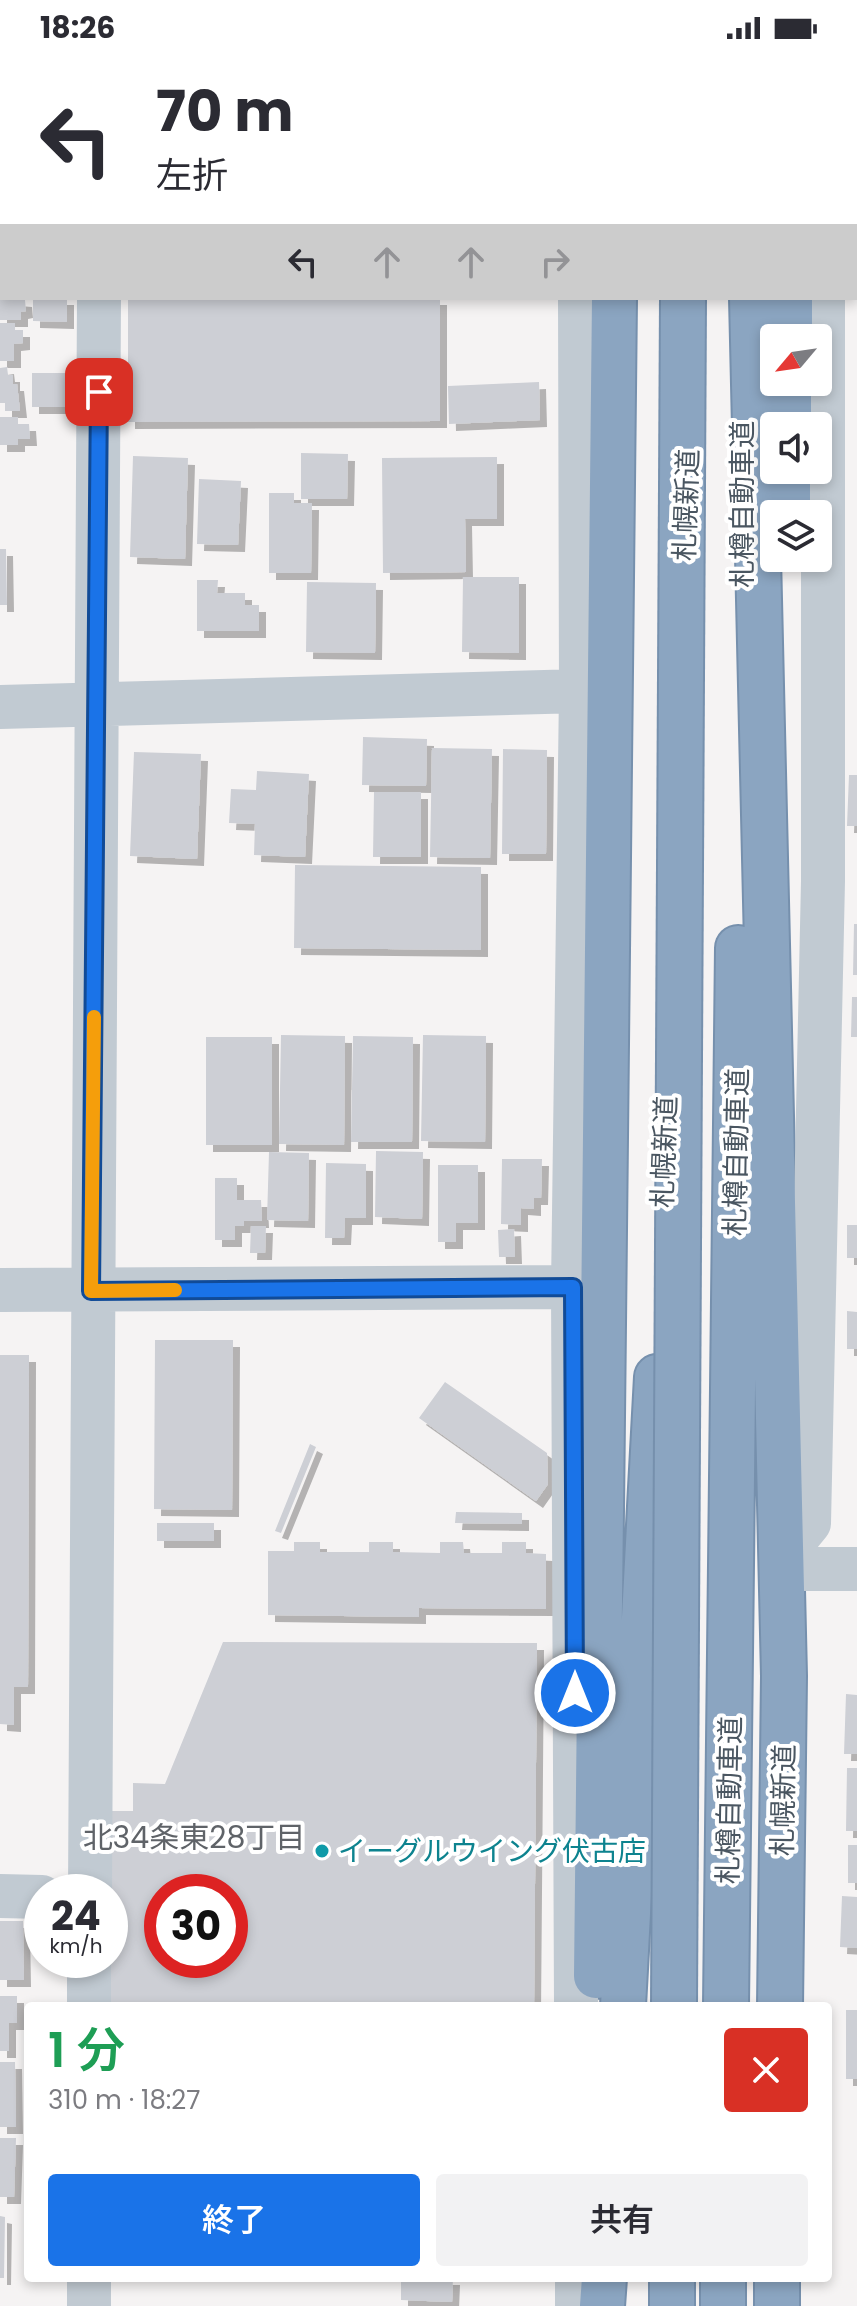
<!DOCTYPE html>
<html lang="ja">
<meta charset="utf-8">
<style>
body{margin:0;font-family:Poppins,"Noto Sans JP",sans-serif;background:#f2f2f3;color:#2b2b33;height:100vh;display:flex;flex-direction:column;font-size:30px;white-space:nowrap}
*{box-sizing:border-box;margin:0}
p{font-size:26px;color:#7c7c81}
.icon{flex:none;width:44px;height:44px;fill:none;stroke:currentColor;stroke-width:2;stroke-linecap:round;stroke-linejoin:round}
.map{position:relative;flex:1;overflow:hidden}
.drawer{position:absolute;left:24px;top:1946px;width:808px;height:280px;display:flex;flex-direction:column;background:#fff;border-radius:8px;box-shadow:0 4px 12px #0003}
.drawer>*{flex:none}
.top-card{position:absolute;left:0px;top:0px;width:858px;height:244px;box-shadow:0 4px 12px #0003;background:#fff;color:#2b2b33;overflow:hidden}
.needle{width:52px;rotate:241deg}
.fabs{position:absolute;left:760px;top:268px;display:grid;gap:16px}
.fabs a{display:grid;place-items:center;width:72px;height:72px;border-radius:8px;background:#fff;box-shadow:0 4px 12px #0003;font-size:40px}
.speed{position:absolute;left:24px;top:1818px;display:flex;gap:16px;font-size:40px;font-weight:700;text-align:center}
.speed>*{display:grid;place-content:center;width:104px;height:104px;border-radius:50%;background:#fff;box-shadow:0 4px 12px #0003;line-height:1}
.speed small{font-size:20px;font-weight:400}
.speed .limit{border:12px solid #d22;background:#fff;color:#111}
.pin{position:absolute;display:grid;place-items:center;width:68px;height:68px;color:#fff;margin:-34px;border-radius:16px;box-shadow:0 4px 12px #0006}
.me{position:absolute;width:88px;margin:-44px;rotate:0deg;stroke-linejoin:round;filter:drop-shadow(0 0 6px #0008)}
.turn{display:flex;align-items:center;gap:28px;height:168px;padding:0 24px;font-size:36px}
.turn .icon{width:104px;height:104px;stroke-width:2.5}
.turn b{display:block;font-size:56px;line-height:68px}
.lanes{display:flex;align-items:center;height:76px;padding:0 24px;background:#0003;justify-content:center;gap:40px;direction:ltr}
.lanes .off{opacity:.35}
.round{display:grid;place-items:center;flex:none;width:84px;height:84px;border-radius:8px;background:#f2f2f3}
.head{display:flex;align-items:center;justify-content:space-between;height:136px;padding:0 24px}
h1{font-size:48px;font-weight:600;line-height:60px;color:#1e9e55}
.button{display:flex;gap:16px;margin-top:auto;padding:16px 24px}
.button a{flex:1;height:92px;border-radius:8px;background:#1a73e8;color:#fff;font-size:32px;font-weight:600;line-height:92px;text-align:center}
.button a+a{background:#f2f2f3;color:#2b2b33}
.status{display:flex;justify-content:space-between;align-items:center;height:56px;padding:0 40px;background:#fff;direction:ltr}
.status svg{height:22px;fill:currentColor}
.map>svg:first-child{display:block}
</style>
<div class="status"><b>18:26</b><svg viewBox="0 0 49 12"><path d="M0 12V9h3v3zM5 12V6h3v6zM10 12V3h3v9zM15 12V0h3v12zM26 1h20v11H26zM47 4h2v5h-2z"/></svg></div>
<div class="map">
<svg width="857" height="2250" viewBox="0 0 857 2250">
<defs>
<filter id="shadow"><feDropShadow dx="7" dy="7" stdDeviation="0" flood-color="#0004"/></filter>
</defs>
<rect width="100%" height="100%" fill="#f5f3f3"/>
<path fill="#cdcfd5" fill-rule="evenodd" filter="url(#shadow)" d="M 0,242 L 25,244 L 26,255 L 21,256 L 21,264 L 0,264 Z
M 33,242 L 67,242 L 67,266 L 33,265 Z
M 128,242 L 440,242 L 440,365 L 128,366 Z
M 0,267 L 15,267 L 15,274 L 23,274 L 23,287 L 14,288 L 14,305 L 0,305 Z
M 7,311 L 8,319 L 13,319 L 13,328 L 17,328 L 20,355 L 5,355 L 5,347 L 0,347 L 0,312 Z
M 32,317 L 65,317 L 65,351 L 32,351 Z
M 539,326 L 540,364 L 449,368 L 448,330 Z
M 0,361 L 18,361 L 18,368 L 29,368 L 30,383 L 18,383 L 18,389 L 0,389 Z
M 301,397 L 348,398 L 347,443 L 301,443 Z
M 133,400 L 188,402 L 185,503 L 130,501 Z
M 497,401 L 497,463 L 465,463 L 466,516 L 383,517 L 382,402 Z
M 199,423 L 241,425 L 238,489 L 197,488 Z
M 269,437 L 294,437 L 294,447 L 312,447 L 311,517 L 269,517 Z
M 0,493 L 6,493 L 7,549 L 0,549 Z
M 463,521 L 519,521 L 519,597 L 462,596 Z
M 197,524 L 218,524 L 217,537 L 245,537 L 245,549 L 259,549 L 259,575 L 197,575 Z
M 307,526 L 376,527 L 375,597 L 306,596 Z
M 363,681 L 427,683 L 426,730 L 362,729 Z
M 432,692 L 492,693 L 490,802 L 430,801 Z
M 503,693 L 547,694 L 546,798 L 502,798 Z
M 134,696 L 201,698 L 197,803 L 130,800 Z
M 257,715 L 309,718 L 305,801 L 254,799 L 255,768 L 229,767 L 231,733 L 256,734 Z
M 849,719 L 857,719 L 857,770 L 847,770 Z
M 374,736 L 421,736 L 421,801 L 373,801 Z
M 295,809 L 481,811 L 481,894 L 294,892 Z
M 854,868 L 857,868 L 857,919 L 853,919 Z
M 852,941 L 857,941 L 857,981 L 851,981 Z
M 281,979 L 345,980 L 344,1089 L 279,1088 Z
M 423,979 L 486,980 L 485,1086 L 421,1085 Z
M 353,980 L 413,981 L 412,1086 L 351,1086 Z
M 206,981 L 272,981 L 272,1089 L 206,1089 Z
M 376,1095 L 423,1096 L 422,1163 L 375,1161 Z
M 269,1096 L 309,1097 L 308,1165 L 267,1164 Z
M 502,1103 L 542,1103 L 541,1142 L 534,1142 L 534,1153 L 521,1152 L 521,1169 L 501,1168 Z
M 326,1107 L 366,1108 L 366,1162 L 345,1162 L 344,1182 L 325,1182 Z
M 438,1109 L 478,1109 L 478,1167 L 456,1167 L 456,1186 L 438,1186 Z
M 215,1122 L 237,1122 L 237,1144 L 261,1144 L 262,1165 L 244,1165 L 244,1170 L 235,1170 L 235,1184 L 215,1184 Z
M 847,1169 L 857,1169 L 857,1202 L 847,1202 Z
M 251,1170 L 266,1170 L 265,1197 L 250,1197 Z
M 514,1173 L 515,1201 L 499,1201 L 498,1174 Z
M 847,1255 L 857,1256 L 857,1293 L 847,1293 Z
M 155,1284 L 233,1284 L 232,1454 L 154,1453 Z
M 0,1299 L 29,1299 L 28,1631 L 14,1631 L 14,1669 L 0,1668 Z
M 445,1326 L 547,1397 L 548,1428 L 536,1445 L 419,1362 Z
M 310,1388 L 316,1391 L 281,1477 L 275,1475 Z
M 456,1456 L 522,1457 L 522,1468 L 455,1467 Z
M 157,1467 L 214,1467 L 214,1485 L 157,1485 Z
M 294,1486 L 320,1486 L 320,1496 L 369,1496 L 369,1486 L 393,1486 L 393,1496 L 440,1497 L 440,1486 L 463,1486 L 464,1497 L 502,1497 L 502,1486 L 526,1486 L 526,1497 L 546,1498 L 546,1553 L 419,1552 L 419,1561 L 268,1559 L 268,1495 L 294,1495 Z
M 223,1586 L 537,1587 L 534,1950 L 108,1950 L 109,1755 L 133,1755 L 133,1727 L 165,1728 ZM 162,1836 L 230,1836 L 230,1904 L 162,1904 Z
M 846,1638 L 857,1639 L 857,1698 L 844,1698 Z
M 847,1712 L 857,1712 L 857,1775 L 846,1775 Z
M 848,1789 L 857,1789 L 857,1827 L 848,1827 Z
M 842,1840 L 857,1841 L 857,1892 L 840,1891 Z
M 0,1865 L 23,1865 L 24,1924 L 0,1924 Z
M 0,1940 L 17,1940 L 17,1967 L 9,1967 L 9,1995 L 0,1995 Z
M 846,1954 L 857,1954 L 857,2023 L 846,2023 Z
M 0,2006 L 15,2006 L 16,2071 L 0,2071 Z
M 0,2082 L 16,2082 L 14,2141 L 0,2141 Z
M 0,2160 L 5,2161 L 4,2222 L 0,2222 Z
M 401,2222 L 453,2222 L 452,2246 L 401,2244 Z"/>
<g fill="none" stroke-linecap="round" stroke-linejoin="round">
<defs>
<path id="highway" d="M 746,0 L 746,2
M 616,2 L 616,0
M 701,2 L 701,0
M 793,2 L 793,0
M 752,242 L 784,1620 L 780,1950
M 790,282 L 790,242
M 789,370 L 789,326
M 788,458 L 788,414
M 596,1920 L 614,242
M 623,1950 L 657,1321
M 726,1950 L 738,892
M 602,2250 L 604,2222
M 672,2250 L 672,2222
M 723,2250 L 723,2222
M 777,2250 L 777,2222"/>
</defs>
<use href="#highway" stroke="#7690ad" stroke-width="48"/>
<path stroke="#c1cad2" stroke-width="44" d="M 580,0 L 580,2
M 825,0 L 825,2
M 100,2 L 100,0
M 856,94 L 857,94
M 0,651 L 581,635
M 0,1234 L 573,1231
M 782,1500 L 809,1467 L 823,825 L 823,242
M 782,1513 L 857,1513
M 90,1836 L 99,242
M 0,1840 L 42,1841
M 89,1950 L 89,1904
M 576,1950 L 573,1231 L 581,635 L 580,242
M 577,2222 L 577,2250
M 89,2250 L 89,2222"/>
<use href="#highway" stroke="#8ba5c1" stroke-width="44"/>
<defs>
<path id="highway-bridge" d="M 674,1950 L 683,242"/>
</defs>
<use href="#highway-bridge" stroke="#7690ad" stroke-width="48" stroke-linecap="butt"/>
<use href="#highway-bridge" stroke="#8ba5c1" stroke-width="44"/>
</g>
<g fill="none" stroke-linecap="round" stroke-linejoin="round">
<defs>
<path id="route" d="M 99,336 L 91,1235 L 573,1231 L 575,1637"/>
</defs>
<use href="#route" stroke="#114b97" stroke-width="20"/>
<use href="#route" stroke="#1a73e8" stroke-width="14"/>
<path stroke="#f59e0b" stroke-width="14" d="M 94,961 L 91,1235 L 175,1234"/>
</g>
<circle fill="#0f9aa8" stroke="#fff" stroke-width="3" cx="322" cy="1795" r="8"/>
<g text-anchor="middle" stroke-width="8" stroke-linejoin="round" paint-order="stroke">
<g font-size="28" fill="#4a5661" stroke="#fff">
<text transform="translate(742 448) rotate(-90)" y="10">札樽自動車道</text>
<text transform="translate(686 449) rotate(-88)" y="10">札幌新道</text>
<text transform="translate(664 1096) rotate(-88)" y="10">札幌新道</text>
<text transform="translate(736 1096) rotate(-89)" y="10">札樽自動車道</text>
<text transform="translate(729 1744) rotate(-89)" y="10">札樽自動車道</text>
<text transform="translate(783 1744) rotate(-89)" y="10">札幌新道</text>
</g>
<g font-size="28" fill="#0d838f" stroke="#fff" text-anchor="start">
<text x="338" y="1805">イーグルウイング伏古店</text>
</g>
<g font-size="30" fill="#5f6368" stroke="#fff">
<text x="194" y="1792">北34条東28丁目</text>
</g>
</g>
</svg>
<div class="fabs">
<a><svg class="needle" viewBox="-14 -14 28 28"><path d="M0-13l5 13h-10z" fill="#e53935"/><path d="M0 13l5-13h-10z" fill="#7c7c81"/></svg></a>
<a><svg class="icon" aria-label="sound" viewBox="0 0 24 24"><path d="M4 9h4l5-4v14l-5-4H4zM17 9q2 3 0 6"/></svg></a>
<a><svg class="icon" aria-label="layers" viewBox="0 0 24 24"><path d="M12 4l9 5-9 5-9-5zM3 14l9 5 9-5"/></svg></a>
</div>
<div class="speed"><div>24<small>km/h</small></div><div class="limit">30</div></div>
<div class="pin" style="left:99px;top:336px;background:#d93025"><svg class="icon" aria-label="arrive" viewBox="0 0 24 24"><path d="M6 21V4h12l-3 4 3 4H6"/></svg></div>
<svg class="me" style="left:575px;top:1637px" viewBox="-20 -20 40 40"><circle r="17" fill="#1a73e8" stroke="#fff" stroke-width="3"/><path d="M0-11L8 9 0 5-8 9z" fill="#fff"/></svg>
<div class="top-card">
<div class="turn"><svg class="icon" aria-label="left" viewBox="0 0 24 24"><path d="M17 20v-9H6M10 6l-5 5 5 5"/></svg><div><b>70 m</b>左折</div></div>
<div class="lanes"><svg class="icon" aria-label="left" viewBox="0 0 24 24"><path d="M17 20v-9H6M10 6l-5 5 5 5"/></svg><svg class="icon off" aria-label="ahead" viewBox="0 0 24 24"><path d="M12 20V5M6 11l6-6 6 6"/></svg><svg class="icon off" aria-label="ahead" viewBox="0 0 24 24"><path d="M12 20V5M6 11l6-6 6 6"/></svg><svg class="icon off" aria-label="right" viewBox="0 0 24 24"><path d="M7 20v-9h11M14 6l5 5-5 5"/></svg></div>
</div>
<section class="drawer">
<div class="head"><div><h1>1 分</h1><p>310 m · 18:27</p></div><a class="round" style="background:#d93025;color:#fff"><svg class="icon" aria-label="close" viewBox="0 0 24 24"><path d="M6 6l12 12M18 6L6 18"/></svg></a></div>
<div class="button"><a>終了</a><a>共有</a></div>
</section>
</div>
